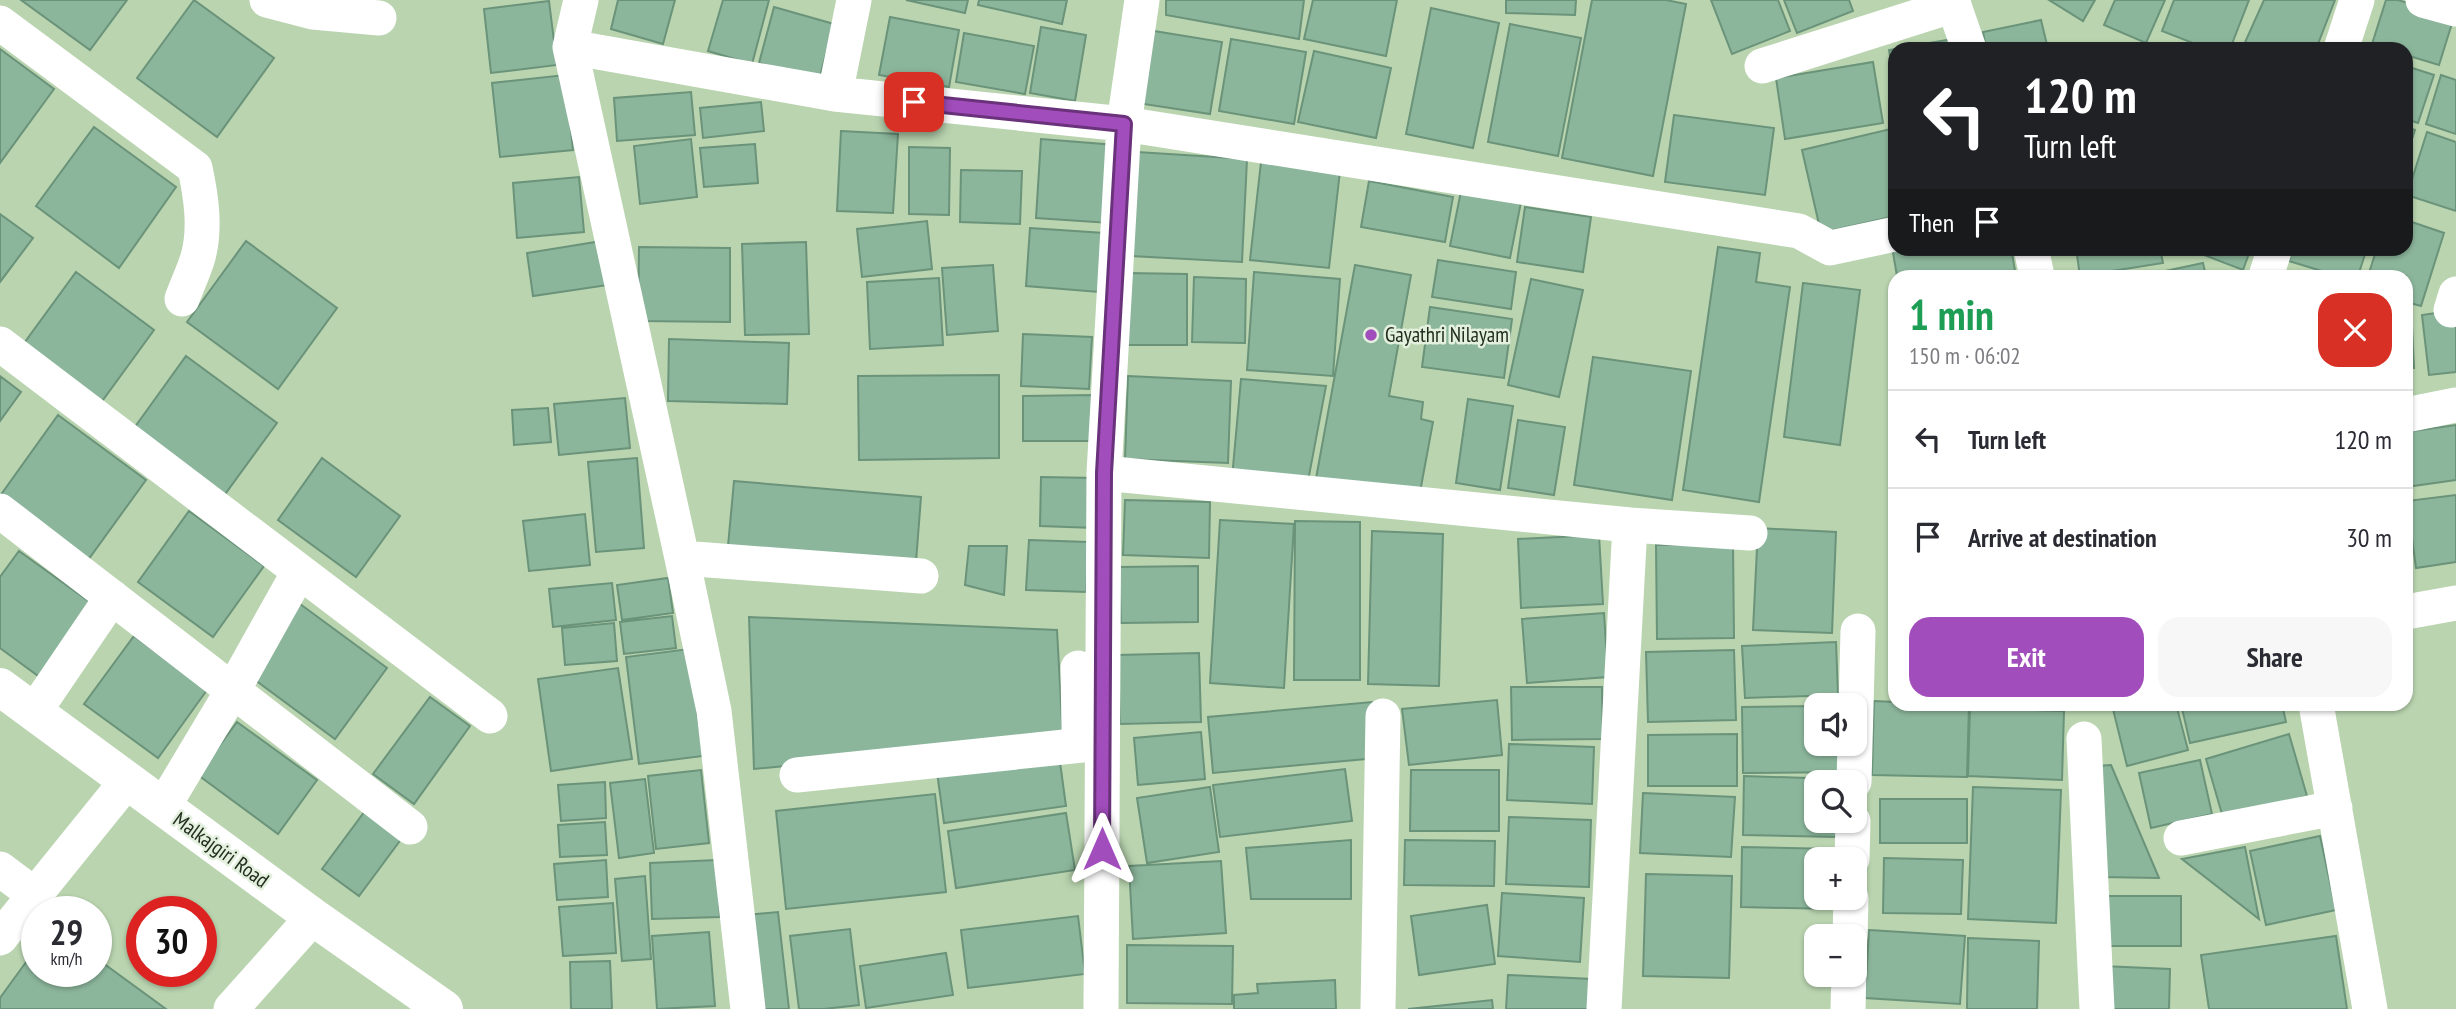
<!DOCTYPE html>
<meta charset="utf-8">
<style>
body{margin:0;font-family:"PT Sans Narrow",sans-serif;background:#f7f7f7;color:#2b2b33;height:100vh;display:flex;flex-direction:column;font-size:26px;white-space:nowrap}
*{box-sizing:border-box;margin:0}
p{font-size:23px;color:#7c7c81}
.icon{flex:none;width:38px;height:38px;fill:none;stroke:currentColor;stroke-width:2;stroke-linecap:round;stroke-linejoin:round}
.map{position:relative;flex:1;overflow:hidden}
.panel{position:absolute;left:1888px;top:270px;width:525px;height:441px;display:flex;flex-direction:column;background:#fff;border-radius:21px;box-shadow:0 2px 5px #0004}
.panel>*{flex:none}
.banner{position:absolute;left:1888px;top:42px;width:525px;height:214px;border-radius:21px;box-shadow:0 2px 5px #0004;background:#202124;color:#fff;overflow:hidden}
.controls{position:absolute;left:1804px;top:693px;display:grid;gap:14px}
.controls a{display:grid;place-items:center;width:63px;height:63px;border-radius:14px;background:#fff;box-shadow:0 2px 5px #0004;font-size:35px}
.speed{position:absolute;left:21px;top:896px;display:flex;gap:14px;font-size:35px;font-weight:700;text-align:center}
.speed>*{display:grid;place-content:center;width:91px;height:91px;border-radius:50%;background:#fff;box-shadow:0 2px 5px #0004;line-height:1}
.speed small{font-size:18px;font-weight:400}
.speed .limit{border:10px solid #d22;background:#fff;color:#111}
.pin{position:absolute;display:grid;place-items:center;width:60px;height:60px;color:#fff;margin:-30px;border-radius:14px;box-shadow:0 4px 10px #0006}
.me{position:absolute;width:77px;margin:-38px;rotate:0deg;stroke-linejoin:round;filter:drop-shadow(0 0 5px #0008)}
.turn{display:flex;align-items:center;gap:24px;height:147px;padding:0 21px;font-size:32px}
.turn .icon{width:91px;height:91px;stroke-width:2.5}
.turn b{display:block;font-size:49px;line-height:60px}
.then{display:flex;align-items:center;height:66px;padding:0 21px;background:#0003;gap:14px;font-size:26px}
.round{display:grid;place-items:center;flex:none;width:74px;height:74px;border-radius:21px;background:#f7f7f7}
.headline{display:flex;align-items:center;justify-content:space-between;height:119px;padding:0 21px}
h1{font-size:42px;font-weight:700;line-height:52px;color:#1e9e55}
.button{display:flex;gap:14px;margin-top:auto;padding:14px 21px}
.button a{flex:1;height:80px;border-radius:21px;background:#a24dbc;color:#fff;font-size:28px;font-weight:700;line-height:80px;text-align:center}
.button a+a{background:#f7f7f7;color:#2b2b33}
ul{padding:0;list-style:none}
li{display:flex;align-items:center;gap:21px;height:98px;padding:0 21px;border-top:2px solid #e1e1e2}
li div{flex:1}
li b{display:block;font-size:26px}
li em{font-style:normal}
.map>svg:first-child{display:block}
</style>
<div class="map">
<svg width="2456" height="1009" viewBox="0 0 2456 1009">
<rect width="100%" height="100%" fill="#b9d4af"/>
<path fill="#8cb69c" stroke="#6a937a" stroke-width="2" d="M 21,0 L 127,0 L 90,50 Z
M 194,0 L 274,58 L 217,137 L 137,78 Z
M 618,0 L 675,0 L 663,44 L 611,29 Z
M 723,0 L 769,0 L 752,64 L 708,51 Z
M 906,0 L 968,0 L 965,13 Z
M 979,0 L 1067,0 L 1062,24 L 978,5 Z
M 1166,0 L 1304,0 L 1299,39 L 1166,15 Z
M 1313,0 L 1397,0 L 1386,56 L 1304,39 Z
M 1506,0 L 1576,0 L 1575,15 L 1506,13 Z
M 1592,0 L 1666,0 L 1686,4 L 1653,176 L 1562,158 Z
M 1711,0 L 1778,0 L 1790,31 L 1732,54 Z
M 1784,0 L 1849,0 L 1853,11 L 1797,33 Z
M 2049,0 L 2095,0 L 2083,21 Z
M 2115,0 L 2165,0 L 2146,43 L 2104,25 Z
M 2174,0 L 2249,0 L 2230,49 L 2208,49 L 2162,31 Z
M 2264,0 L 2335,0 L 2316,49 L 2242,49 Z
M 2386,0 L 2398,0 L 2454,17 L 2439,65 L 2406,55 L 2406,49 L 2388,49 L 2372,44 Z
M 549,1 L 557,65 L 491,73 L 484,9 Z
M 774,7 L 834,24 L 819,80 L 759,63 Z
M 1431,8 L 1499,23 L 1473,148 L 1406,134 Z
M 890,17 L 959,30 L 949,87 L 879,75 Z
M 2041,20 L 2048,49 L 1986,49 L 1983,32 Z
M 1510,24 L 1581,38 L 1558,156 L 1488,142 Z
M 1041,27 L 1086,35 L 1075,101 L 1030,93 Z
M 1148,30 L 1222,42 L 1210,114 L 1137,103 Z
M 964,33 L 1034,46 L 1025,94 L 956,82 Z
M 1231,39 L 1306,52 L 1294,124 L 1219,111 Z
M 1953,39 L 1955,49 L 1895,49 L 1895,86 L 1889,50 Z
M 0,49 L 54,89 L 0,163 Z
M 1314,51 L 1391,68 L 1376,138 L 1298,122 Z
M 1873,62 L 1883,123 L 1785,139 L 1776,78 Z
M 2406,66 L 2434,75 L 2418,123 L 2406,119 Z
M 565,75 L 573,150 L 500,157 L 492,83 Z
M 2441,75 L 2456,80 L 2456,134 L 2426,124 Z
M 691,92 L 695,135 L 617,141 L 614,98 Z
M 761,102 L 764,131 L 703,138 L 700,108 Z
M 1674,115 L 1774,128 L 1765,195 L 1665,182 Z
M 94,127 L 176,187 L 119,268 L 36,206 Z
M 2406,127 L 2415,130 L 2406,157 Z
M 1895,128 L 1895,216 L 1821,233 L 1802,150 Z
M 841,131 L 898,134 L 893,213 L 837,211 Z
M 2427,132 L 2456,142 L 2456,211 L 2407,195 Z
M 691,139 L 697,197 L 640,204 L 634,146 Z
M 1041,139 L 1116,145 L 1110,223 L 1036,218 Z
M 755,144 L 758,183 L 704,187 L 700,148 Z
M 909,147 L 950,148 L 949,215 L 909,214 Z
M 1137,152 L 1247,159 L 1242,262 L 1131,256 Z
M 1261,162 L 1340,171 L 1329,268 L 1250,260 Z
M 961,170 L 1022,171 L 1020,224 L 960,222 Z
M 579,177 L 584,232 L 517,238 L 513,183 Z
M 1369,181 L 1453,197 L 1445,242 L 1361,227 Z
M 1461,191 L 1521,202 L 1510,258 L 1450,246 Z
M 1525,207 L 1591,217 L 1583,272 L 1517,262 Z
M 0,214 L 33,238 L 0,282 Z
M 2406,220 L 2444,233 L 2421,306 L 2406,302 L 2406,276 L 2368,276 L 2377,248 L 2406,248 Z
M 927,221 L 932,269 L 862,277 L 857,229 Z
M 1030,228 L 1104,233 L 1099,292 L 1026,286 Z
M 246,241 L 337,308 L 278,389 L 187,322 Z
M 602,241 L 608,285 L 533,296 L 527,253 Z
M 806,242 L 809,334 L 745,335 L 742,244 Z
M 639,247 L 730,248 L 730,322 L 638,321 Z
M 1718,247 L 1760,253 L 1756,282 L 1790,287 L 1759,502 L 1683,490 Z
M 1892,247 L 2011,248 L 2016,276 L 1897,276 Z
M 2076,248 L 2160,248 L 2163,263 L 2080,276 Z
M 2186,248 L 2251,248 L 2243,270 Z
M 2293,248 L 2367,248 L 2358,276 L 2338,276 L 2289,261 Z
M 1438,260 L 1516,272 L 1511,309 L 1432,297 Z
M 2203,263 L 2206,276 L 2142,276 Z
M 993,265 L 998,331 L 947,335 L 942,268 Z
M 1355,265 L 1411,275 L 1389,396 L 1423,402 L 1421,419 L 1433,422 L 1418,503 L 1315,484 Z
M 76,272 L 154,330 L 100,404 L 22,346 Z
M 1254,272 L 1340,279 L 1333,376 L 1247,370 Z
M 1127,273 L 1187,274 L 1187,345 L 1127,345 Z
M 1194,277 L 1246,279 L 1245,343 L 1192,342 Z
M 939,278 L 943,345 L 870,349 L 867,282 Z
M 1531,279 L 1583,290 L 1559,397 L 1508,385 Z
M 1803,283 L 1860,290 L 1840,445 L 1784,437 Z
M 2406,306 L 2411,306 L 2414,368 L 2406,368 Z
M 1430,307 L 1512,319 L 1504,378 L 1422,367 Z
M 2456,310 L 2456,372 L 2429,375 L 2422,315 Z
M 1023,334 L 1092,337 L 1089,389 L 1021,386 Z
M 669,339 L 789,343 L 787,404 L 668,401 Z
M 186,356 L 277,423 L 223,497 L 132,431 Z
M 1593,357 L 1691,371 L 1672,500 L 1574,485 Z
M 999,375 L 999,458 L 859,460 L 858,376 Z
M 0,376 L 21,392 L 0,421 Z
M 1128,376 L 1231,381 L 1228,463 L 1125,459 Z
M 1241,379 L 1326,386 L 1308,481 L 1232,478 Z
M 1093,395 L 1094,441 L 1023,441 L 1023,396 Z
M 625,398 L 630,448 L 559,455 L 554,404 Z
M 1468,399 L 1513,406 L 1500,490 L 1456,483 Z
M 548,408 L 551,442 L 514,445 L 512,410 Z
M 58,415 L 146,480 L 88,560 L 0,496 Z
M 1518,420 L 1565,427 L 1554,495 L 1508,488 Z
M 2456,425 L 2456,480 L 2406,487 L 2406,432 Z
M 322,458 L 400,516 L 356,577 L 278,520 Z
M 637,458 L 644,548 L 596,552 L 588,462 Z
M 1041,477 L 1096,478 L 1095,528 L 1040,526 Z
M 734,481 L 921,497 L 916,562 L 728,546 Z
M 2456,495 L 2456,562 L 2416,568 L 2407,501 Z
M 1125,500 L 1210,502 L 1209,558 L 1123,555 Z
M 189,511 L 264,566 L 213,637 L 138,582 Z
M 585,514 L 590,565 L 529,571 L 523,521 Z
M 1220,520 L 1294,524 L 1284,688 L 1210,683 Z
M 1295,521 L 1360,522 L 1360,680 L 1294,680 Z
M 1758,528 L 1836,532 L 1832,633 L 1753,630 Z
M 1372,531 L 1443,534 L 1439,686 L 1368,684 Z
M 1599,535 L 1603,604 L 1521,608 L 1518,539 Z
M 1029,540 L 1088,542 L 1086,592 L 1026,590 Z
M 1733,544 L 1734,638 L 1657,639 L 1656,545 Z
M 969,546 L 1007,546 L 1004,595 L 965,585 Z
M 19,551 L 98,608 L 45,681 L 0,648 L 0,577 Z
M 1198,566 L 1198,622 L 1121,623 L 1119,567 Z
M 668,578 L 673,613 L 622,620 L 617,585 Z
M 612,583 L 616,620 L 553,627 L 549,589 Z
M 296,601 L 387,668 L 335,739 L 244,672 Z
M 1604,613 L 1608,677 L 1527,683 L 1522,619 Z
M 672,616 L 676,648 L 624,654 L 620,622 Z
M 749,617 L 1057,630 L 1063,740 L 754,769 Z
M 614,623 L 617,661 L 565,665 L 562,628 Z
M 134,636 L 207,690 L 158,758 L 84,704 Z
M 1836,642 L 1838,695 L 1745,698 L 1742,646 Z
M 689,649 L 703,756 L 639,764 L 626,657 Z
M 1734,650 L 1736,720 L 1648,722 L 1646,652 Z
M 1199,653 L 1201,722 L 1120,724 L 1118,655 Z
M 618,668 L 632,759 L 551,771 L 538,679 Z
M 1511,687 L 1602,687 L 1603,739 L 1512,740 Z
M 430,697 L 470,726 L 414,804 L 373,774 Z
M 1497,700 L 1502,755 L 1409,765 L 1402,709 Z
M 1874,701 L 1895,702 L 1895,704 L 1969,704 L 1967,777 L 1872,775 Z
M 1372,702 L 1377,758 L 1213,773 L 1208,717 Z
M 2119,704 L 2176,704 L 2188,750 L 2127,766 L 2112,705 Z
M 2181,704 L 2282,704 L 2286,722 L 2190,743 Z
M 1816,706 L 1816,744 L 1843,744 L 1843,772 L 1743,773 L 1742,707 Z
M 1970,708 L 2064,711 L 2062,780 L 1968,776 Z
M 237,722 L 317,780 L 278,834 L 198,775 Z
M 1201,732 L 1205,779 L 1138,785 L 1134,738 Z
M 1737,734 L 1737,786 L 1648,786 L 1648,735 Z
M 2289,734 L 2307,796 L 2224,821 L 2206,759 Z
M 1509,744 L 1594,747 L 1592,804 L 1507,800 Z
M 1059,755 L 1066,806 L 944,823 L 937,772 Z
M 2200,760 L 2212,814 L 2151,828 L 2139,773 Z
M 2111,765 L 2159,878 L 2100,877 L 2096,766 Z
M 1345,769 L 1352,821 L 1220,837 L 1213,785 Z
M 701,770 L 709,843 L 656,849 L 648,776 Z
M 1411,770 L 1499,770 L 1499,831 L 1410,831 Z
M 1744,776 L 1839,779 L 1838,782 L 1816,782 L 1816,821 L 1838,821 L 1837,837 L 1743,835 Z
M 645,779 L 654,853 L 619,858 L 610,783 Z
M 605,782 L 606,818 L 561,821 L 558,785 Z
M 1210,787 L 1219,852 L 1147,863 L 1137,798 Z
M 1973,787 L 2061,790 L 2056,923 L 1968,919 Z
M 1643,793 L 1735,797 L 1731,857 L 1640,853 Z
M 935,794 L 946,892 L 786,909 L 776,811 Z
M 1880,799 L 1967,799 L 1967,843 L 1880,843 Z
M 365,811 L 402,838 L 359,896 L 322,869 Z
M 1066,813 L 1075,870 L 956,888 L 948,831 Z
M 1509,817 L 1591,820 L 1589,887 L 1506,884 Z
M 605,822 L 607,855 L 560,857 L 558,825 Z
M 2320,836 L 2336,910 L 2266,925 L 2250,851 Z
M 1351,840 L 1351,899 L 1251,899 L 1246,848 Z
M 1405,840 L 1495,841 L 1494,886 L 1404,885 Z
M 1742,847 L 1832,849 L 1832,859 L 1816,859 L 1816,898 L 1831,898 L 1830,909 L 1741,907 Z
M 2245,847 L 2259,919 L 2182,859 Z
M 1884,858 L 1963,860 L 1961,914 L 1883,913 Z
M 606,860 L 608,897 L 557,900 L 554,864 Z
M 717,860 L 720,917 L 652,919 L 650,863 Z
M 1221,861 L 1226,933 L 1133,939 L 1129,866 Z
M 1646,874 L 1732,876 L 1729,978 L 1643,976 Z
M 645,876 L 651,959 L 622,961 L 615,879 Z
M 1502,893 L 1584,898 L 1580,962 L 1498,956 Z
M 2103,896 L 2181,896 L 2181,946 L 2104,946 Z
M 613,903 L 616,953 L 563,956 L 559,907 Z
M 1487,905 L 1495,964 L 1419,975 L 1411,916 Z
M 778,912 L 789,1009 L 757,1009 L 747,915 Z
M 1078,916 L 1085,974 L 968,988 L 961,930 Z
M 850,929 L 859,1005 L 824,1009 L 799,1009 L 790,936 Z
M 1869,930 L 1965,936 L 1960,1004 L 1865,998 Z
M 709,932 L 715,1006 L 657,1009 L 652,936 Z
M 2336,936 L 2347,1009 L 2209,1009 L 2201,955 Z
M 1968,938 L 2039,941 L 2037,1009 L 1967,1009 Z
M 1127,945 L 1233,946 L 1232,1004 L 1127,1003 Z
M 37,947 L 37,971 L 96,971 L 96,958 L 166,1009 L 0,1009 L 0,998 Z
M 946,953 L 953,995 L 866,1008 L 860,966 Z
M 610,961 L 612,1009 L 571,1009 L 570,962 Z
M 2102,966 L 2170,969 L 2169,1009 L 2100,1009 Z
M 1508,975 L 1592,979 L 1590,1009 L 1506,1009 Z
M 1335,980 L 1336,1009 L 1234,1009 L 1234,995 L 1258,993 L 1257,984 Z
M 1492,1000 L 1493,1009 L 1408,1009 Z"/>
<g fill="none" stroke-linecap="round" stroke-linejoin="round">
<path stroke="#fff" stroke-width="35" d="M 267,0 L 313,12 L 379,18
M 581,0 L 570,47 L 682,558 L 714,711 L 748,1009
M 1952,0 L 1969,49
M 2423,0 L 2456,9
M 0,23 L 195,168 C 201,196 206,228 198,257 C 194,271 187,285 182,299
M 570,47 L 835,94 L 1124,124 L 1799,231 L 1830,248 L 1895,234
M 2341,49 L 2357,0
M 1762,66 L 1954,5
M 835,94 L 854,0
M 2031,248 L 2037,276
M 2266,276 L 2275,248
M 2451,310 L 2456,294
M 0,344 L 490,716
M 2406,415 L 2456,405
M 1104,473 L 1630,525 L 1750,533
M 0,511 L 410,827
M 682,558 L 921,576
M 2406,612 L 2456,603
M 1078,668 L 1079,731
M 2316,704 L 2370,1009
M 34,712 L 112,597
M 2084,739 L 2097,1009
M 797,775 L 1102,743
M 1854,782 L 1858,631
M 163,807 L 233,690 L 299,572
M 2181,838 L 2335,808
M 1852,859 L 1853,821
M 0,869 L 36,896
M 1850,936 L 1851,898
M 0,938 L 127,781
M 231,1009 L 313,917
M 1101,1009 L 1104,473 L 1124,124 L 1142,0
M 1378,1009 L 1383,716
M 1604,1009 L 1630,525
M 1848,1009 L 1849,975"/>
<path stroke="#fff" stroke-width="38" d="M 0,687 L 313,917 L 444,1009"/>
</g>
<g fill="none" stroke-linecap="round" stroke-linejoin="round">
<defs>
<path id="route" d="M 914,102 L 1124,124 L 1104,473 L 1102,849"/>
</defs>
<use href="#route" stroke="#69327a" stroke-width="18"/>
<use href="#route" stroke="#a24dbc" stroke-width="12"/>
</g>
<circle fill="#a24dbc" stroke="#e2f0dd" stroke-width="2.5" cx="1371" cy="335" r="7"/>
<g text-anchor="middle" stroke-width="5" stroke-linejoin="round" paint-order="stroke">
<g font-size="21" fill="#222d1f" stroke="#e2f0dd" text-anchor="start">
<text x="1385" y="342">Gayathri Nilayam</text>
</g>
<g font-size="21" fill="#222d1f" stroke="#e2f0dd">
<text transform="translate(221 850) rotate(36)" y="7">Malkajgiri Road</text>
</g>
</g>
</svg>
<div class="controls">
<a><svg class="icon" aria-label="sound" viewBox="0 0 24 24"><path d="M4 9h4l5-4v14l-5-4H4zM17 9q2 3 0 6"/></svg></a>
<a><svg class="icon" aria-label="search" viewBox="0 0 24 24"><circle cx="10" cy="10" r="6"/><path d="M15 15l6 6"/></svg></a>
<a>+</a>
<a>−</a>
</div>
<div class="speed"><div>29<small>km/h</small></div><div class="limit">30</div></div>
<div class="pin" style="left:914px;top:102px;background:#d93025"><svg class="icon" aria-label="arrive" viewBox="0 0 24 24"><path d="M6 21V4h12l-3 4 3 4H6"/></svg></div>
<svg class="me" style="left:1102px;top:849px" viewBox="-20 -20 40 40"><path d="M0-17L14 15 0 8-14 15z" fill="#a24dbc" stroke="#fff" stroke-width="4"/></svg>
<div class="banner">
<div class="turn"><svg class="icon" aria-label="left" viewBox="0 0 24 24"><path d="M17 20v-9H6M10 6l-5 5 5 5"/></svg><div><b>120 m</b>Turn left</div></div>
<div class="then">Then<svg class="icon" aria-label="arrive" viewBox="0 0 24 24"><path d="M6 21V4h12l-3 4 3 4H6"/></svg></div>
</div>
<section class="panel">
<div class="headline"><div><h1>1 min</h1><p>150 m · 06:02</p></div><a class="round" style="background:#d93025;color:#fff"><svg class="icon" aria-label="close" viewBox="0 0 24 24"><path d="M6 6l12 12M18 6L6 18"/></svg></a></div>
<ul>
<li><svg class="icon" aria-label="left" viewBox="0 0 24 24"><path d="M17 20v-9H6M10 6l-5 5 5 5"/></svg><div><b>Turn left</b></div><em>120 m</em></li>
<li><svg class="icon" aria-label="arrive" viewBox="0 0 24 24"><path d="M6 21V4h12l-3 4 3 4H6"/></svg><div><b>Arrive at destination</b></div><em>30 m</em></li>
</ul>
<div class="button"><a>Exit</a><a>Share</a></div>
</section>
</div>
